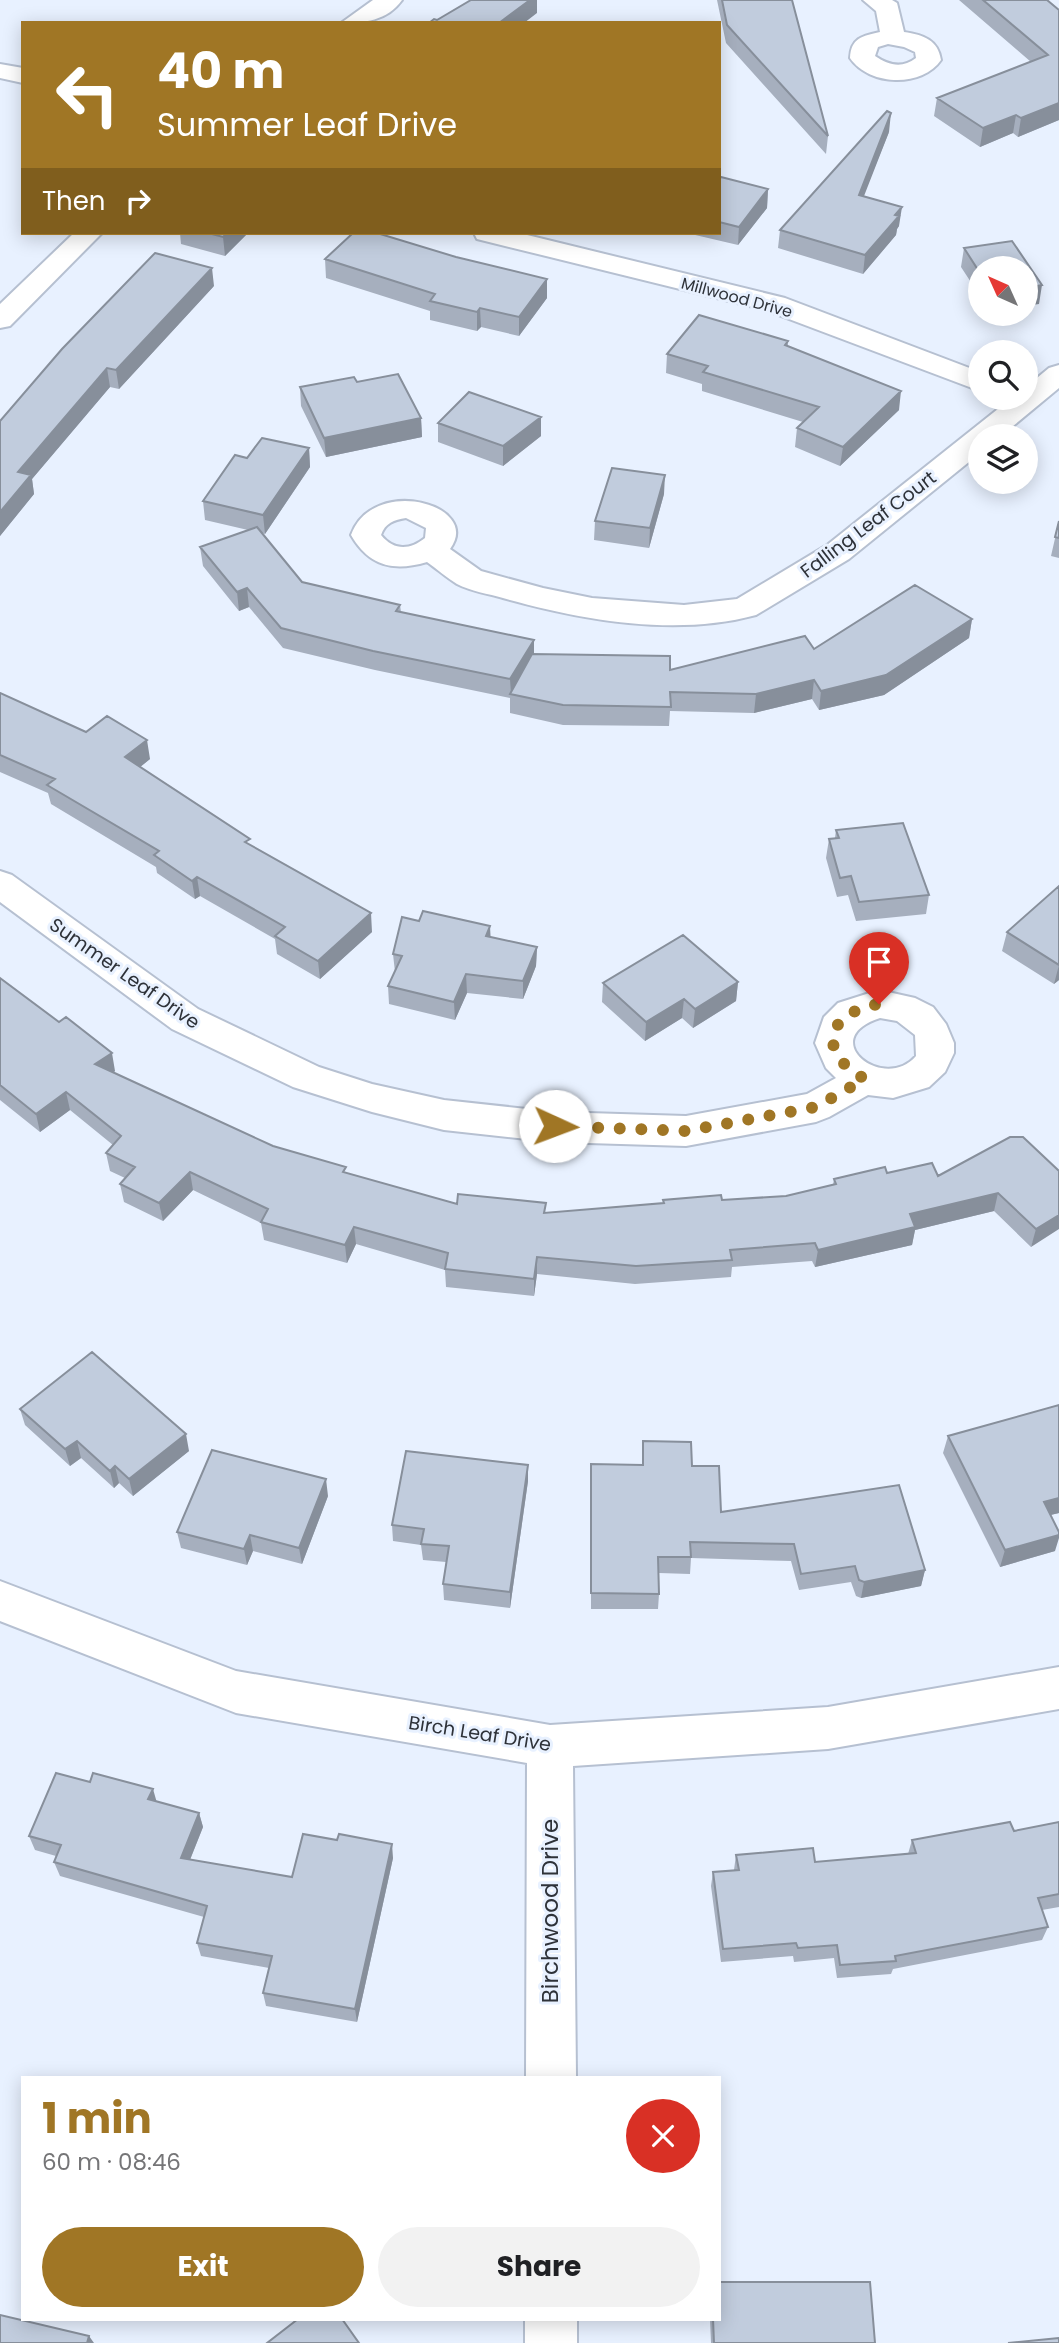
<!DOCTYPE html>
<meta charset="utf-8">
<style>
body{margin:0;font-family:Poppins,sans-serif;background:#f2f2f2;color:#202124;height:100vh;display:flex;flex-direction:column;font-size:26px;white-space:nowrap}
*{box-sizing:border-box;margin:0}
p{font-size:23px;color:#757577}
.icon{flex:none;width:38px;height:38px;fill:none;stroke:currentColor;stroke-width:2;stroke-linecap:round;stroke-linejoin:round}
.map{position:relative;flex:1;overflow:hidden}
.details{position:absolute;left:21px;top:2076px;width:700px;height:245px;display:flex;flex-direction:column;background:#fff;border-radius:0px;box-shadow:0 4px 18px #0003}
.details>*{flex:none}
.guide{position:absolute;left:21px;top:21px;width:700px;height:214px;border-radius:0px;box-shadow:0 4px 18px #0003;background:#a07625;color:#fff;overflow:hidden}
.needle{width:46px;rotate:315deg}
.tools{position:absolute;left:968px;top:256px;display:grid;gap:14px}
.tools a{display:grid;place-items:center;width:70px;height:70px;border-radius:50%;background:#fff;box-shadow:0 4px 18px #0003;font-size:35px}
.pin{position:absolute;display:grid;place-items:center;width:60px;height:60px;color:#fff;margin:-72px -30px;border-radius:50% 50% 50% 0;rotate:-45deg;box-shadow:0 0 7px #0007}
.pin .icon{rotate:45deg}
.me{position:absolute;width:77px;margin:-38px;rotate:92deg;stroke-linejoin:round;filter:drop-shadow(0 0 5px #0008)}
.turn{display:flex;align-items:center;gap:24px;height:147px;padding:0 21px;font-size:32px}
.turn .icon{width:91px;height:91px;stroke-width:2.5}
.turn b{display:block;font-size:49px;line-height:60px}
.then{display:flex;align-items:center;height:66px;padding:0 21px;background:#0003;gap:14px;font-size:26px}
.round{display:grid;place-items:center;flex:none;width:74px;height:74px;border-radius:37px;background:#f2f2f2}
.headline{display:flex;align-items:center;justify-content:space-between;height:119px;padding:0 21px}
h1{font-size:42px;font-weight:700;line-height:52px;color:#a07625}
.button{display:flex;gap:14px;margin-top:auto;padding:14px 21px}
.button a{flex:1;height:80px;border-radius:42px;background:#a07625;color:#fff;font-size:28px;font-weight:700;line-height:80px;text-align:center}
.button a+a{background:#f2f2f2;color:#202124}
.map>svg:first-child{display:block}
</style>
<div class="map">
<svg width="1059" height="2343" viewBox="0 0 1059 2343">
<rect width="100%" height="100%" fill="#e8f1ff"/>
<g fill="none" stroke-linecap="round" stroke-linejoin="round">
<defs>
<path id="minor" d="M 373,0 L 402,0 C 387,21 364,23 341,23 Z
M 863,0 L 892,0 L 897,3 L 904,32 C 924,35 938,40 941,60 C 922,88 869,86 850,58 C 851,38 862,36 880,32 L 876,11 ZM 888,44 L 904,47 L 915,52 L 916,58 C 902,69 888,65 875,56 L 878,47 Z
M 0,64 L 23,68 L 23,83 L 0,78 Z
M 74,233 L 102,233 L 10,326 L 0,328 L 0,304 Z
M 474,233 L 519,233 L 785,298 L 980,372 L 980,391 L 765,310 L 477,239 Z
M 1059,365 L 1059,388 L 1001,436 L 980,436 L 980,453 L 849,559 L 756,615 C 675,637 582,620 503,598 C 489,594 470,591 457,584 C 447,578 437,569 427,562 C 393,572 369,566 351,535 C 373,474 483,505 450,549 L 481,571 L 543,588 L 592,598 L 684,605 L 737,599 L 827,545 L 1013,397 L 1026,397 L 1026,387 L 1049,368 ZM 406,518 L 426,528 L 425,538 C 410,550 394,551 381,535 C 385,523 394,520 406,518 Z
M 0,871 L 12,875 L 198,1009 L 319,1067 L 372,1084 L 444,1100 L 555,1112 L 686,1116 L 807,1094 L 836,1078 L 826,1068 L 815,1043 L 824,1017 L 838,1003 L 879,990 L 915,998 L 933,1007 L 946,1024 L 954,1043 L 954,1053 L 945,1072 L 929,1087 L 893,1098 L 868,1095 L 829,1117 L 816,1122 L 686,1146 L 555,1142 L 444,1130 L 372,1112 L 293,1087 L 172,1029 L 0,902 ZM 880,1018 L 897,1021 L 915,1035 L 916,1056 C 884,1093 815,1039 880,1018 Z
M 0,1581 L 236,1671 L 550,1725 L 828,1707 L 1059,1667 L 1059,1709 L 828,1749 L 573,1766 L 576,2077 L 526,2077 L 527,1763 L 236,1713 L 0,1621 Z
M 525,2319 L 577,2319 L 577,2343 L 525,2343 Z"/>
</defs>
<use href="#minor" stroke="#b6c0d1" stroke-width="4"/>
<use href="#minor" fill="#fff" fill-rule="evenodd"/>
</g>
<path fill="#a6afbe" d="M 717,0 L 792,0 L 828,136 L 826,154 L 726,43 Z
M 959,0 L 1047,0 L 1059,10 L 1059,120 L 1018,137 L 1013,133 L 980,147 L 934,116 L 937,98 L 1031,62 Z
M 889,132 L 863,196 L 899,226 L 897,229 L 896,235 L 863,274 L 778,248 L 780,230 Z
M 719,180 L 768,189 L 767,208 L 738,245 L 691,234 L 691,233 L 719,233 Z
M 180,233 L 248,233 L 225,256 L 181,244 Z
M 964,248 L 1039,304 L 980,268 L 980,296 L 961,267 Z
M 456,257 L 547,279 L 547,298 L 519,336 L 481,327 L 477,331 L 430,320 L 430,311 L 326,278 L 325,259 Z
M 214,286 L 119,389 L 110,387 L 32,479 L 34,494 L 0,536 L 0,421 Z
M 788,341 L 788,346 L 899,410 L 840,466 L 795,447 L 797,428 L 803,422 L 702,391 L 702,384 L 666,373 L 667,354 Z
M 357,382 L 421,418 L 422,437 L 326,457 L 301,406 L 300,387 Z
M 438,423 L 541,436 L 503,466 L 438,442 Z
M 309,448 L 310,467 L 265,534 L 262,533 L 302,582 L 400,605 L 401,612 L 534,640 L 534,654 L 670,670 L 814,649 L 972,619 L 969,638 L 884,695 L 819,710 L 812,699 L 754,713 L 670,711 L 669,726 L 563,725 L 510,713 L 510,698 L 375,670 L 283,648 L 249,607 L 239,611 L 203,566 L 200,547 L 248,530 L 205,520 L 203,501 L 247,458 Z
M 664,494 L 649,548 L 594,540 L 595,521 Z
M 1059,521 L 1059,558 L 1051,556 Z
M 0,693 L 86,732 L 150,759 L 140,767 L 372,932 L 320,979 L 277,954 L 275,939 L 200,896 L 195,899 L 157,873 L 156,867 L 51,804 L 48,793 L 0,772 Z
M 836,830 L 929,895 L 926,914 L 856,921 L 848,895 L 837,897 L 826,858 L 829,839 L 835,838 Z
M 1059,886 L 1059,980 L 1054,984 L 1002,951 L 1007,932 Z
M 491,937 L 537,947 L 536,966 L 523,999 L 467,993 L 455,1020 L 389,1004 L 388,986 L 395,972 L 393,954 Z
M 0,978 L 115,1071 L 113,1073 L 273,1146 L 346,1173 L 457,1204 L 546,1213 L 663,1203 L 663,1200 L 722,1200 L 786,1196 L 833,1185 L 834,1179 L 887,1173 L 938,1176 L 1059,1171 L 1031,1247 L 994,1211 L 915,1230 L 912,1245 L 815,1267 L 812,1261 L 732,1267 L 731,1277 L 635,1284 L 537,1274 L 534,1296 L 446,1287 L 445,1270 L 356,1244 L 347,1263 L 264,1240 L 261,1223 L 193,1190 L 163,1221 L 124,1202 L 120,1184 L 125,1178 L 110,1171 L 106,1153 L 113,1145 L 70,1110 L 40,1132 L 0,1100 Z
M 738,982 L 736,1001 L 693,1028 L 682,1018 L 645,1041 L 602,1002 L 603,983 Z
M 1059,1405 L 1059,1513 L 1050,1515 L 1055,1551 L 1000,1567 L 943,1453 L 948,1436 Z
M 20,1409 L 189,1451 L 133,1496 L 119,1483 L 114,1488 L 81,1458 L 70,1466 L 25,1425 Z
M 643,1441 L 692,1466 L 721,1512 L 925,1570 L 921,1586 L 861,1598 L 856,1596 L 851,1582 L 799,1590 L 791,1561 L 691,1558 L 690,1574 L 659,1573 L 659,1594 L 658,1609 L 591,1609 L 591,1464 L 642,1465 Z
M 528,1465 L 528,1481 L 510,1608 L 444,1600 L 443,1584 L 446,1562 L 423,1560 L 421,1545 L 393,1541 L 392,1525 Z
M 328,1496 L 302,1564 L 253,1551 L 247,1565 L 181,1548 L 177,1532 Z
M 156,1801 L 199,1813 L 203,1827 L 190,1860 L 292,1877 L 393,1858 L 357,2022 L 266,2006 L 263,1993 L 269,1968 L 201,1956 L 197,1943 L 204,1917 L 60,1876 L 54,1862 L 56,1856 L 35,1850 L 29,1836 Z
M 1059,1822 L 1059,1907 L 1042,1910 L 1048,1927 L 1042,1940 L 893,1969 L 891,1974 L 837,1978 L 834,1958 L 794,1962 L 793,1956 L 721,1962 L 711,1886 L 713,1872 L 734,1870 L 736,1855 L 815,1862 L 908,1854 L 912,1840 L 1014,1831 Z
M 710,2319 L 719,2319 L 875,2343 L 711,2343 Z"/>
<path fill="#878f9b" d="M 530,0 L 537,0 L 537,13 L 524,23 L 499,23 Z
M 1059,103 L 1059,120 L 1018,137 L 1021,118 Z
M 891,113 L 889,132 L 857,214 L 859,195 Z
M 1016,115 L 1013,133 L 980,147 L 983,128 Z
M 768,189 L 767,208 L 738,245 L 739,227 Z
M 902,207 L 899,226 L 897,229 L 896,235 L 863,274 L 865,255 Z
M 227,233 L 248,233 L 225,256 L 223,237 Z
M 212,268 L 214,286 L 119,389 L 116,370 Z
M 547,279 L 547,298 L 519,336 L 519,317 Z
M 1042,285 L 1039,304 L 1026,306 L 1026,288 Z
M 480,308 L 481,327 L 477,331 L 477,312 Z
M 107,368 L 110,387 L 32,479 L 34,494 L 0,536 L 0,512 L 18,472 Z
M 901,391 L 899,410 L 840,466 L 843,447 Z
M 541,417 L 541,436 L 503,466 L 503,446 Z
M 421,418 L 422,437 L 326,457 L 324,438 Z
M 309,448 L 310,467 L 265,534 L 263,515 Z
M 665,475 L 664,494 L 649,548 L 650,528 Z
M 247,588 L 249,607 L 239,611 L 237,592 Z
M 972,619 L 969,638 L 884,695 L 819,710 L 821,691 Z
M 534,640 L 534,659 L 511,694 L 510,679 Z
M 814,680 L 812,699 L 754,713 L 756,694 Z
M 147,740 L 150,759 L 129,776 L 125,757 Z
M 197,877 L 200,896 L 195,899 L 192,881 Z
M 371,913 L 372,932 L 320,979 L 318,961 Z
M 490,926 L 491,945 L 486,936 Z
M 537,947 L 536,966 L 523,999 L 523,981 Z
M 1059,965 L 1059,980 L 1054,984 Z
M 466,974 L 467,993 L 455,1020 L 454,1002 Z
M 738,982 L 736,1001 L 693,1028 L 695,1009 Z
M 684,999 L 682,1018 L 645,1041 L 646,1022 Z
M 112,1053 L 115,1071 L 99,1083 L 95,1064 Z
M 66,1092 L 70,1110 L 40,1132 L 36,1114 Z
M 190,1172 L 193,1190 L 163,1221 L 159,1203 Z
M 998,1193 L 994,1211 L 915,1230 L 912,1245 L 815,1267 L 818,1250 L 910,1214 Z
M 1059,1215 L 1059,1229 L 1031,1247 L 1036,1229 Z
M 354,1227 L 356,1244 L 347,1263 L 345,1245 Z
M 537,1257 L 537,1274 L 534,1296 L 534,1279 Z
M 186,1434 L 189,1451 L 133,1496 L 129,1479 Z
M 77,1441 L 81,1458 L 70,1466 L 65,1449 Z
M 528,1465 L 528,1481 L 510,1608 L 510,1592 Z
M 115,1466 L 119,1483 L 114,1488 L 110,1471 Z
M 326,1479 L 328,1496 L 302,1564 L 299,1548 Z
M 1059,1498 L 1059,1513 L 1038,1518 L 1044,1502 Z
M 250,1535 L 253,1551 L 247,1565 L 244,1549 Z
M 1059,1535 L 1059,1538 L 1055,1551 L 1000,1567 L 1005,1550 Z
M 925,1570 L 921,1586 L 861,1598 L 864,1582 Z
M 153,1789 L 157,1803 L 148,1799 Z
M 199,1813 L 203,1827 L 185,1872 L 181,1858 Z
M 392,1844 L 393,1858 L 357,2022 L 355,2009 Z
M 89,2336 L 94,2343 L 87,2343 Z"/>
<path fill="#c1ccdd" stroke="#878f9b" stroke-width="2" d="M 471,0 L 530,0 L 499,23 L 429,23 L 434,19 L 437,20 Z
M 722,0 L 792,0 L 828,136 L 727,25 Z
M 983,0 L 1047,0 L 1059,10 L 1059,103 L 1021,118 L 1016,115 L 983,128 L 937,98 L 1048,55 Z
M 887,111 L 891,113 L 859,195 L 902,207 L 895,215 L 899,216 L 865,255 L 780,230 Z
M 721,177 L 768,189 L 739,227 L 719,222 L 719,180 Z
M 208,233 L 227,233 L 223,237 Z
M 353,233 L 377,233 L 456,257 L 547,279 L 519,317 L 480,308 L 477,312 L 430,301 L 435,294 L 325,259 Z
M 1012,241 L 1042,285 L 1026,288 L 1026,268 L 980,268 L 980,273 L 964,248 Z
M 155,253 L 212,268 L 116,370 L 107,368 L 18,472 L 31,475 L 0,512 L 0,421 L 62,349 Z
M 699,315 L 788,341 L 785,345 L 901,391 L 843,447 L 797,428 L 819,407 L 703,372 L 708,366 L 667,354 Z
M 398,374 L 421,418 L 324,438 L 300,387 L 354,377 L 357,382 Z
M 469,392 L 541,417 L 503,446 L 438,423 Z
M 262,438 L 309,448 L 263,515 L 203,501 L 235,455 L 247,458 Z
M 612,468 L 665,475 L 650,528 L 595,521 Z
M 1059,521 L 1059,538 L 1055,537 Z
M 257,527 L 302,582 L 400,605 L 396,611 L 534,640 L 510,679 L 373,651 L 281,628 L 247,588 L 237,592 L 200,547 Z
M 915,585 L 972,619 L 886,675 L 821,691 L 814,680 L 756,694 L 670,692 L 671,707 L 563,705 L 510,694 L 532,654 L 670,656 L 670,670 L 805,636 L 814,649 Z
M 0,693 L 86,732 L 107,716 L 147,740 L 125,757 L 250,839 L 245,842 L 371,913 L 318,961 L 275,936 L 285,927 L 197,877 L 192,881 L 154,855 L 159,851 L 47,785 L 55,779 L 0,755 Z
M 903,823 L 929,895 L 859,902 L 851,876 L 840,878 L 829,839 L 839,838 L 836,830 Z
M 1059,886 L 1059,965 L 1007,932 Z
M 423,911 L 490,926 L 486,936 L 537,947 L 523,981 L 466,974 L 454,1002 L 388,986 L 402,956 L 393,954 L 402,917 L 419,921 Z
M 683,935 L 738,982 L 695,1009 L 684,999 L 646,1022 L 603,983 Z
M 0,978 L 59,1022 L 66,1017 L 112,1053 L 95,1064 L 273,1146 L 346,1167 L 343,1172 L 457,1204 L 458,1194 L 546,1203 L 544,1213 L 664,1203 L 663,1200 L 721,1195 L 722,1200 L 786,1196 L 836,1184 L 834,1179 L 885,1167 L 887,1173 L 932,1163 L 938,1176 L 1010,1137 L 1023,1137 L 1059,1171 L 1059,1215 L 1036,1229 L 998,1193 L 910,1214 L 915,1227 L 818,1250 L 815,1243 L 730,1250 L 732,1260 L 636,1266 L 537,1257 L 534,1279 L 445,1269 L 448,1253 L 354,1227 L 345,1245 L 261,1222 L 268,1209 L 190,1172 L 159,1203 L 120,1184 L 135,1167 L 106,1153 L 121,1136 L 66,1092 L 36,1114 L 0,1085 Z
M 92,1352 L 186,1434 L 129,1479 L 115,1466 L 110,1471 L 77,1441 L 65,1449 L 20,1409 Z
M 1059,1405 L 1059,1498 L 1044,1502 L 1059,1532 L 1059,1535 L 1005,1550 L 948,1436 Z
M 643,1441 L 691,1442 L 692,1466 L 719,1466 L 721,1512 L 899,1485 L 925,1570 L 864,1582 L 859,1580 L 855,1566 L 801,1574 L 794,1544 L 690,1542 L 691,1557 L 658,1557 L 659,1594 L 591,1593 L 591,1464 L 643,1465 Z
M 212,1450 L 326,1479 L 299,1548 L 250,1535 L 244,1549 L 177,1532 Z
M 406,1451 L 528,1465 L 510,1592 L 443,1584 L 449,1546 L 421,1544 L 424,1529 L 392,1525 Z
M 56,1773 L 90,1782 L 93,1773 L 153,1789 L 148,1799 L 199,1813 L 181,1858 L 292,1877 L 303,1834 L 337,1840 L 339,1834 L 392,1844 L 355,2009 L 263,1993 L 272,1956 L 197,1943 L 207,1906 L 54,1862 L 61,1845 L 29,1836 Z
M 1010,1822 L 1014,1831 L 1059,1822 L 1059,1894 L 1038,1898 L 1048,1927 L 895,1956 L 896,1961 L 840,1965 L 837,1945 L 798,1948 L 796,1943 L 723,1949 L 713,1872 L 739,1870 L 736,1855 L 813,1848 L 815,1862 L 916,1853 L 912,1840 Z
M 719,2282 L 870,2282 L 875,2343 L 714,2343 L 713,2319 L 719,2319 Z
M 0,2315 L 89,2336 L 87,2343 L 0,2343 Z
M 298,2319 L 342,2319 L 359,2343 L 267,2343 Z
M 1059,2338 L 1059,2343 L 1008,2343 Z"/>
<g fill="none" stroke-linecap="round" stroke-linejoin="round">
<path stroke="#a07625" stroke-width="12" stroke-dasharray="0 21.6" d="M 555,1126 L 686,1131 L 816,1107 L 865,1079 C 816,1053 825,1013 879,1004"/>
</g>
<g text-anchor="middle" stroke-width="6" stroke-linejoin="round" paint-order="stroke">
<g font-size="16" fill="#2e3239" stroke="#e8f1ff">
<text transform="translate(737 297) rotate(15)" y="6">Millwood Drive</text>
</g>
<g font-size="19" fill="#2e3239" stroke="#e8f1ff">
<text transform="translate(868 524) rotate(-37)" y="7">Falling Leaf Court</text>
<text transform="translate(125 973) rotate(35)" y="7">Summer Leaf Drive</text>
<text transform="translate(480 1733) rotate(9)" y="7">Birch Leaf Drive</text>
</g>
<g font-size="23" fill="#2e3239" stroke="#e8f1ff">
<text transform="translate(550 1911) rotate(-90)" y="8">Birchwood Drive</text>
</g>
</g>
</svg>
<div class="tools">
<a><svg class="needle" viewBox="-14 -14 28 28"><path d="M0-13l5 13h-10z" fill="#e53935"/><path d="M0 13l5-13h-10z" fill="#757577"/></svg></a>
<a><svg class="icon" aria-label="search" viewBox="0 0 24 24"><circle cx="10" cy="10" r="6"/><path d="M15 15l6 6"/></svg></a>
<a><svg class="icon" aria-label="layers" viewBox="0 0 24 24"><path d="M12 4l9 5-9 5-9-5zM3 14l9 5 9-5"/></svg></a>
</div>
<div class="pin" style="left:879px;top:1004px;background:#d93025"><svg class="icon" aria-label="arrive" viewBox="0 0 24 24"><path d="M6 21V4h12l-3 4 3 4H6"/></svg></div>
<svg class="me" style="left:555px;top:1126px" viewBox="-20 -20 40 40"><circle r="19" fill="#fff"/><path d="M0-13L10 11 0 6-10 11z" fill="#a07625"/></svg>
<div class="guide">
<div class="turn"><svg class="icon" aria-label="left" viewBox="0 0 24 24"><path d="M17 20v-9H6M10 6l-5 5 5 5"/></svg><div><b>40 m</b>Summer Leaf Drive</div></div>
<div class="then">Then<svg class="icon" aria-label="right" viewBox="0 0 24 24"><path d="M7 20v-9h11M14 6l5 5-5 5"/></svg></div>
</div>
<section class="details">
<div class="headline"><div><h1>1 min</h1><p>60 m · 08:46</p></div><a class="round" style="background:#d93025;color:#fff"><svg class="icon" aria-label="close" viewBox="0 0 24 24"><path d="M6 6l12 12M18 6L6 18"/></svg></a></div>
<div class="button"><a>Exit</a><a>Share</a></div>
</section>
</div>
